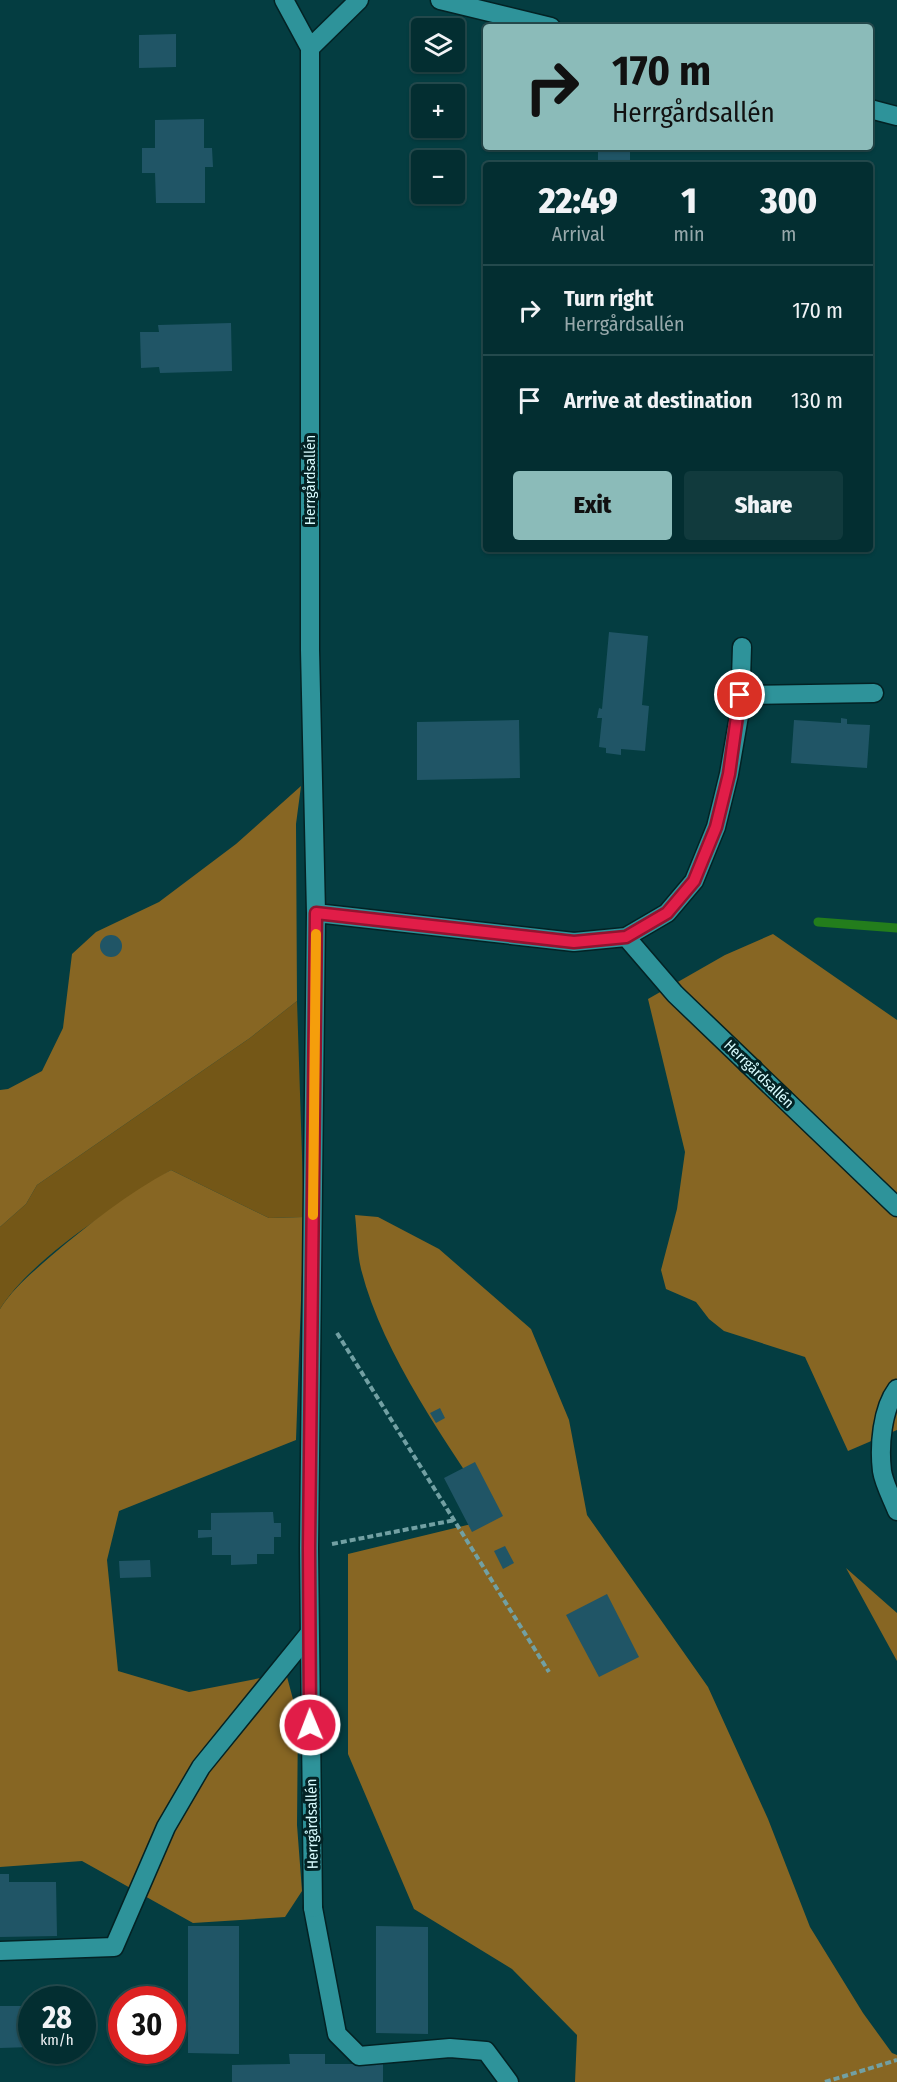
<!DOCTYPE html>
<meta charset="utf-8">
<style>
body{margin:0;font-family:"Fira Sans Condensed",sans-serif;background:#113a3d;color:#f1f3f6;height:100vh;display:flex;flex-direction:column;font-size:22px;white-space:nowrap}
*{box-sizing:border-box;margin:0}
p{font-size:20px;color:#97a8ab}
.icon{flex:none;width:33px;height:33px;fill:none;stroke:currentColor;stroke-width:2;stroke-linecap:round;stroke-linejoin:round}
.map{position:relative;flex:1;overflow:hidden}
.panel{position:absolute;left:483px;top:162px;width:390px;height:390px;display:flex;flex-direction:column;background:#032e31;border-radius:6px;box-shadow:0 2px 4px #0004,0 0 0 2px #244a4d}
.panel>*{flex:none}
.hud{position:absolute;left:483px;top:24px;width:390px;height:126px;border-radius:6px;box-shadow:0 2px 4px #0004,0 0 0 2px #244a4d;background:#8bbbb9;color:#111;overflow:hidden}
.fabs{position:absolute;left:411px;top:18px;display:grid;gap:12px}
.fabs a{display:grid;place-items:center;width:54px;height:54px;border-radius:6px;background:#032e31;box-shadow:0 2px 4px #0004,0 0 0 2px #244a4d;font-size:30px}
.speed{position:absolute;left:18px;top:1986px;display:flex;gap:12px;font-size:30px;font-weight:700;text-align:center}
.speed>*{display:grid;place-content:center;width:78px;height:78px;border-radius:50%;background:#032e31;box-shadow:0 2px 4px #0004,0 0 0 2px #244a4d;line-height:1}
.speed small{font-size:15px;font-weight:400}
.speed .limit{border:9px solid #d22;background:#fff;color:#111}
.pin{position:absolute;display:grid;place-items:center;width:51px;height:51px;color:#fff;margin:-26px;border:3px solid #fff;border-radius:50%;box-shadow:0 2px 6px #0007}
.me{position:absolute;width:66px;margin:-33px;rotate:359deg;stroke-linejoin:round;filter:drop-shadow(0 0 4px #0008)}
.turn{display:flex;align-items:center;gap:21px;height:126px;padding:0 30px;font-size:27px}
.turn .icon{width:78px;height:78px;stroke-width:2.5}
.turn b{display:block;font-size:42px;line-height:51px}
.eta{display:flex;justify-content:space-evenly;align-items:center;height:102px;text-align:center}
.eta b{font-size:36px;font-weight:800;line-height:42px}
.primary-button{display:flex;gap:12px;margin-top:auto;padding:12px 30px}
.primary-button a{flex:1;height:69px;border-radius:6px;background:#8bbbb9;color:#111;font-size:24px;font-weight:800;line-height:69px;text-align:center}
.primary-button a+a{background:#113a3d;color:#f1f3f6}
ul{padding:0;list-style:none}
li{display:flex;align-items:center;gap:18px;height:90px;padding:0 30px;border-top:2px solid #244a4d}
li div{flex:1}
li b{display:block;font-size:22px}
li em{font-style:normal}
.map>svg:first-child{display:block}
</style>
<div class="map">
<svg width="897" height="2082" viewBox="0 0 897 2082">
<rect width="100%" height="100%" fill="#043d41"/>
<path fill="#745717" d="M 297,1001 L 304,1217 L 269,1218 L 171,1170 C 119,1205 33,1256 0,1309 L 0,1227 L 26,1204 L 37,1185 L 250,1038 Z"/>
<path fill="#876623" d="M 301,786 L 296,824 L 297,1001 L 250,1038 L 37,1185 L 26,1204 L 0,1227 L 0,1090 L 8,1089 L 42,1071 L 63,1028 L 72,954 L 96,932 L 159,902 L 236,844 Z
M 773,934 L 897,1020 L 897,1430 L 848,1451 L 805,1357 L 724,1331 L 709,1319 L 696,1302 L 666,1289 L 661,1270 L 677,1209 L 685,1152 L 648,999 L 725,955 Z
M 171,1170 L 269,1218 L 304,1217 L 296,1440 L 119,1511 L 107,1560 L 118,1671 L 189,1692 L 286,1673 L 298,1718 L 297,1825 L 302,1891 L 285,1917 L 193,1923 L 82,1861 L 0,1867 L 0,1309 C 14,1287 32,1273 51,1256 C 89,1224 127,1194 171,1170 Z
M 355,1215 L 378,1217 L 439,1249 L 531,1329 L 569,1420 L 587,1515 L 708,1687 L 768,1819 L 810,1927 L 863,2013 L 892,2053 L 897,2055 L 897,2082 L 575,2082 L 577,2035 L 512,1969 L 414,1909 L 348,1754 L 348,1554 L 496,1518 C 448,1444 383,1356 361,1269 C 357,1252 357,1232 355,1215 Z
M 846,1568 L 897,1613 L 897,1661 Z"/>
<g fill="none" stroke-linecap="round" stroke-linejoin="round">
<path stroke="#237d1c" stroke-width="9" d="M 818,922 L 897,928"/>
</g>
<path fill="#205566" d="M 176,34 L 176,67 L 139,68 L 139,35 Z
M 204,119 L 204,148 L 212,148 L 213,167 L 205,167 L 205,203 L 156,203 L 155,173 L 142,173 L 142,148 L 155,148 L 155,120 Z
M 598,147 L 630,147 L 630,161 L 598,160 Z
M 231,323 L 232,371 L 160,373 L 159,367 L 141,368 L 140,332 L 159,332 L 158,325 Z
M 609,632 L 648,636 L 642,705 L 649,706 L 645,751 L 621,749 L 621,755 L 606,753 L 606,748 L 599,747 L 602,718 L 597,718 L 599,708 L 602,709 Z
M 841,718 L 847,719 L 847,724 L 870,725 L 867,768 L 791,763 L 794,720 L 841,723 Z
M 519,720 L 520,778 L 417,780 L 417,722 Z
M100 946a11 11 0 1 1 22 0a11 11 0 1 1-22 0Z
M 440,1408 L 445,1418 L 436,1423 L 430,1413 Z
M 475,1462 L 503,1516 L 472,1532 L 444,1478 Z
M 273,1512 L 274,1523 L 281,1523 L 281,1537 L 274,1537 L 274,1554 L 257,1554 L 257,1564 L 231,1565 L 231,1555 L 212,1555 L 212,1537 L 198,1538 L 198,1530 L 211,1530 L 211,1513 Z
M 505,1546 L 514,1563 L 503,1569 L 494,1551 Z
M 150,1560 L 151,1577 L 120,1578 L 119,1561 Z
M 607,1594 L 639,1657 L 599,1677 L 566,1615 Z
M 0,1874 L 9,1874 L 9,1882 L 56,1882 L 57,1936 L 0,1937 Z
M 188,1926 L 239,1926 L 239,2054 L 188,2053 Z
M 376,1926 L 428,1927 L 428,2034 L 376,2033 Z
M 0,2006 L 32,2006 L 32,2047 L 0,2048 Z
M 289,2054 L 325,2054 L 325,2064 L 383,2064 L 383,2082 L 232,2082 L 232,2065 L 290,2064 Z"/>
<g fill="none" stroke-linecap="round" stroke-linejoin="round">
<defs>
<path id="lane" d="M 740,695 L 874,693
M 313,1908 L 337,2034 L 359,2056 L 450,2048 L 486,2051 L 509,2082
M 0,1951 L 114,1947 L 166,1827 L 201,1767 L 309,1634"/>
<path id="street" d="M 284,0 L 310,48 L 359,0
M 440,0 L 551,27
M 310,48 L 310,650 L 316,913 L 309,1548 L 313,1908
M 870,109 L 897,116
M 316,913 L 574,942 L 626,937 L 667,913 L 694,881 L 716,827 L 729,774 L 740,710 L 742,647
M 626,937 L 675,994 L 897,1207
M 897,1389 C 882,1409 879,1446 882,1471 C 884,1484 892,1498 897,1511"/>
</defs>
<use href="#lane" stroke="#032224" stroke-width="21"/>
<use href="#street" stroke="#032224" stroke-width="21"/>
<path stroke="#72a0a3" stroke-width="4" stroke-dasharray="6 3" stroke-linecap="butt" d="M 337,1333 L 549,1672
M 332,1544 L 455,1520
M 825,2082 L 897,2060"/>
<use href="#lane" stroke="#2e939a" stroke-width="18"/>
<use href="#street" stroke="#2e939a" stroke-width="18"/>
</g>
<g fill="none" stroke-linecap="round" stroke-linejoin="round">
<defs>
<path id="route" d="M 310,1725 L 309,1548 L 316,913 L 574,942 L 626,937 L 667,913 L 694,881 L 716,827 L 729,774 L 740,695"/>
</defs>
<use href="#route" stroke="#92132f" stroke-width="15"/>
<use href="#route" stroke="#e11d48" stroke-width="10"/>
<path stroke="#f59e0b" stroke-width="10" d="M 313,1215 L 316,934"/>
</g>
<g text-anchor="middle" stroke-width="6" stroke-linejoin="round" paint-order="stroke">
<g font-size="15" fill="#d9fcff" stroke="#032224">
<text transform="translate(310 480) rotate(-90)" y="5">Herrgårdsallén</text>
<text transform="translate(759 1074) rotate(44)" y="5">Herrgårdsallén</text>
<text transform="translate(312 1824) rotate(-91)" y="5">Herrgårdsallén</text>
</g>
</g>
</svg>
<div class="fabs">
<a><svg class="icon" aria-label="layers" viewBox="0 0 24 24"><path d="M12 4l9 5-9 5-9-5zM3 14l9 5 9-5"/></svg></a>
<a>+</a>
<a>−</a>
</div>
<div class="speed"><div>28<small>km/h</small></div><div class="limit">30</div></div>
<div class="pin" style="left:740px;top:695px;background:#d93025"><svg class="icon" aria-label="arrive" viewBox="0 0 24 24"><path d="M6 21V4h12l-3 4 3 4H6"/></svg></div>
<svg class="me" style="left:310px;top:1725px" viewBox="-20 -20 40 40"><circle r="17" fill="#e11d48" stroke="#fff" stroke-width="3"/><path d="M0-11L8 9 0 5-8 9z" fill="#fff"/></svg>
<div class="hud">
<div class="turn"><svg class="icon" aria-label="right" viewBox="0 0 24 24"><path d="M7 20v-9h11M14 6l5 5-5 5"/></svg><div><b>170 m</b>Herrgårdsallén</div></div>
</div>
<section class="panel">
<div class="eta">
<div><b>22:49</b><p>Arrival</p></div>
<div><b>1</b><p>min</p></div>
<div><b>300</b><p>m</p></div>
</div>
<ul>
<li><svg class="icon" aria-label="right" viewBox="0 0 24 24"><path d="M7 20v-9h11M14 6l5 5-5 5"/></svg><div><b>Turn right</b><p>Herrgårdsallén</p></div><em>170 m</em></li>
<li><svg class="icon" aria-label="arrive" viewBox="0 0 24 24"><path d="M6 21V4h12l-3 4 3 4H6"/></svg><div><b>Arrive at destination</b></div><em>130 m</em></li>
</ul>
<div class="primary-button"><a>Exit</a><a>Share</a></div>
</section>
</div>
